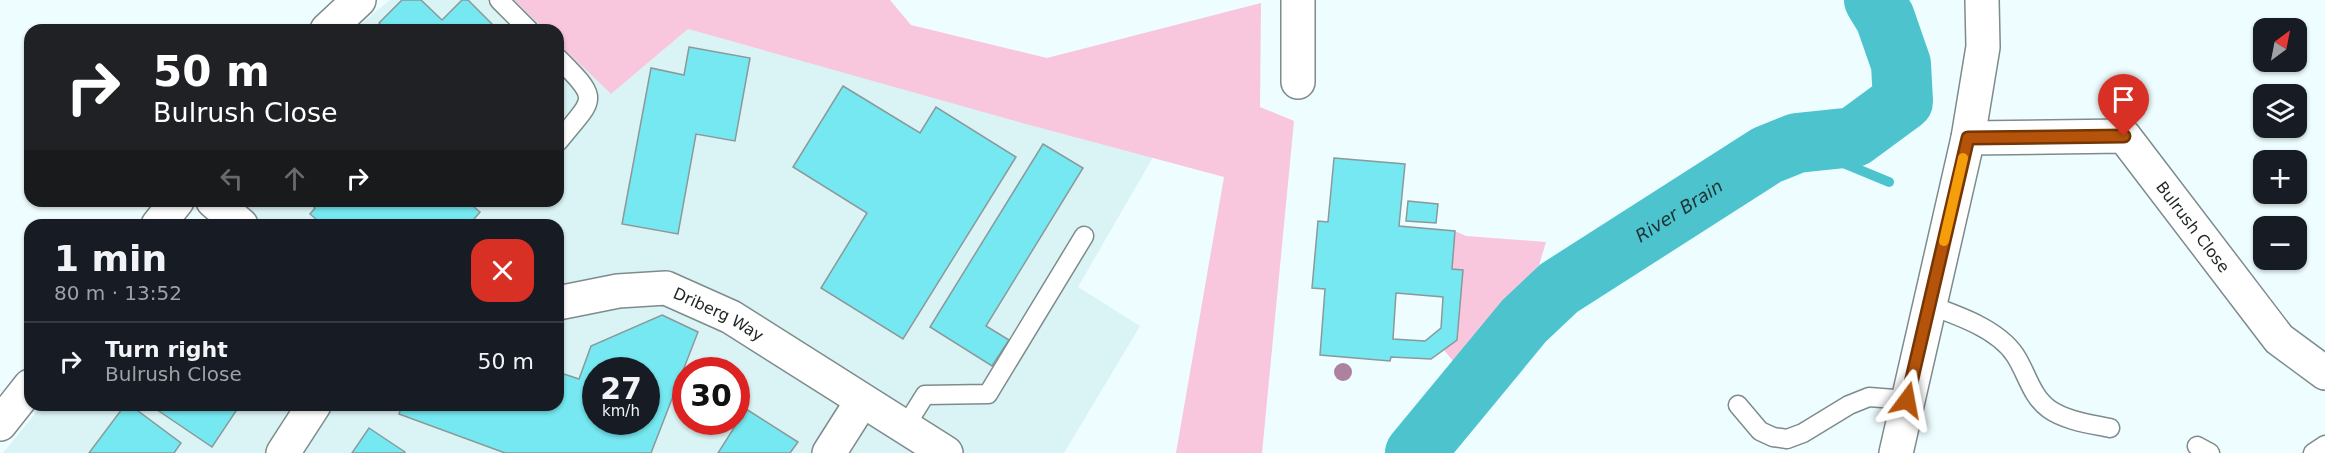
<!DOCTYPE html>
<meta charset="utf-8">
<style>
body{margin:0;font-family:"DejaVu Sans",sans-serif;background:#242831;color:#f1f3f6;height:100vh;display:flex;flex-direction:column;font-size:22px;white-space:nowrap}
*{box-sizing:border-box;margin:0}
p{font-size:20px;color:#9ea1a6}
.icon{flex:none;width:33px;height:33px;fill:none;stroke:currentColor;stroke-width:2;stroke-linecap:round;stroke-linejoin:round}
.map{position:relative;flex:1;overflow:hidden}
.side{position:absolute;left:24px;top:219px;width:540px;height:192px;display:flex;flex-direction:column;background:#171b24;border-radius:18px;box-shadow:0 2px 4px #0004}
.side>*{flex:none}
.banner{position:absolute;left:24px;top:24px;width:540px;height:183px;border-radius:18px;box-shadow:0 2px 4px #0004;background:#202124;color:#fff;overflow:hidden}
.needle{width:39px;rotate:32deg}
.tools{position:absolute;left:2253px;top:18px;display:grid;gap:12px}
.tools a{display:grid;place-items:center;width:54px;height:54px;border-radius:12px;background:#171b24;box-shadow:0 2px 4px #0004;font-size:30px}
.speed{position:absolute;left:582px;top:357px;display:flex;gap:12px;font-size:30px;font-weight:700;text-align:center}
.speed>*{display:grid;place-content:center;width:78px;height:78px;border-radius:50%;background:#171b24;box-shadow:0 2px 4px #0004;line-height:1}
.speed small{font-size:15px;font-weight:400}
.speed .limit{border:9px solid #d22;background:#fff;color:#111}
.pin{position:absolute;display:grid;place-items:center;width:51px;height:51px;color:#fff;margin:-62px -26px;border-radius:50% 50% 50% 0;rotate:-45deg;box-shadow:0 0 6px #0007}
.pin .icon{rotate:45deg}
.me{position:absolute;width:66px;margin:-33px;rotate:13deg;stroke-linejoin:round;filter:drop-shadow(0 0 4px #0008)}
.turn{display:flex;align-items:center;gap:21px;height:126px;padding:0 30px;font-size:27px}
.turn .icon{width:78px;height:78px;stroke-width:2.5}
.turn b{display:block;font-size:42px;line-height:51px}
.lanes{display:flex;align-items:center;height:57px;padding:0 30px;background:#0003;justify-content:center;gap:30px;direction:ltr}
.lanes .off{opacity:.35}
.round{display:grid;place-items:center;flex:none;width:63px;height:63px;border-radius:18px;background:#242831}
.head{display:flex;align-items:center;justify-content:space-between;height:102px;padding:0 30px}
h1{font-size:36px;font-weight:700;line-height:45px}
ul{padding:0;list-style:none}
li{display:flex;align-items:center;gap:18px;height:78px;padding:0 30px;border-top:2px solid #363941}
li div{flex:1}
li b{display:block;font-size:22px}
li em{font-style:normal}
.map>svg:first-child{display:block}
</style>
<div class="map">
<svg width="2325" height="453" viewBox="0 0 2325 453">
<rect width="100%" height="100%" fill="#eefdff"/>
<path fill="#daf3f4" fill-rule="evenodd" d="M 390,0 L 514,0 L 545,30 L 353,30 Z
M 688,29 L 1153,157 L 1078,287 L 1140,326 L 1064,453 L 3,453 L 42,405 L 558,405 L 558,225 L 228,225 L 249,201 L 558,201 L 558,43 L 611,94 ZM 596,370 L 646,370 L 646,422 L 596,422 ZM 686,370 L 736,370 L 736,422 L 686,422 Z"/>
<path fill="#f8c7de" d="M 514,0 L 890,0 L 911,25 L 1047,58 L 1261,3 L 1260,107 L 1294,121 L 1262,453 L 1176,453 L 1224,177 L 1026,124 L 688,29 L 611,94 L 558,43 L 558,30 L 545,30 Z
M 1455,231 L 1466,236 L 1546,242 L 1535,279 L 1481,352 L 1458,367 L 1443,349 Z"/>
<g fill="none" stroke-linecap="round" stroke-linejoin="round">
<path stroke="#4dc4cd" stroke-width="10" d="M 1767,155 L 1826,156 L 1889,182"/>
<path stroke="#4dc4cd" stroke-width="60" id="s1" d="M 1415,453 L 1524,321 L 1559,288 L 1767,155 L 1797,143 L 1854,137 L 1903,101 L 1901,64 L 1885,18 L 1874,0"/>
</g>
<path fill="#75e8f1" stroke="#8b999a" stroke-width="1.5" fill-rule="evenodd" d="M 402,0 L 421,0 L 442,20 L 462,0 L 468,0 L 498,30 L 387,30 L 379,23 Z
M 689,47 L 750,58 L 735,141 L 696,134 L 678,234 L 622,224 L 651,68 L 684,75 Z
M 843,86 L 920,133 L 936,107 L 1016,157 L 903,339 L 821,288 L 867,213 L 793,167 Z
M 1043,144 L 1083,168 L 986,326 L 1009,340 L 992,366 L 930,327 Z
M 1334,158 L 1405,164 L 1399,226 L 1455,231 L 1452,269 L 1463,270 L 1457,340 L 1431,359 L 1391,357 L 1390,361 L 1320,355 L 1325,289 L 1312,288 L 1318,221 L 1328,222 ZM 1396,293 L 1443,297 L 1441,328 L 1425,341 L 1393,339 Z
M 307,201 L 467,201 L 480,212 L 469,225 L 323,225 L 310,214 L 315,208 Z
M 1408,201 L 1438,204 L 1436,223 L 1406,221 Z
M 662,315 L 698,332 L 651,453 L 505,453 L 399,414 L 402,405 L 558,405 L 558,372 L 579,379 L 591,346 ZM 596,370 L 646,370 L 646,422 L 596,422 Z
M 125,405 L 130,405 L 181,443 L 174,453 L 89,453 Z
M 150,405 L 240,405 L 212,447 Z
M 746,409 L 798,442 L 790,453 L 718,453 Z
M 369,428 L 405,452 L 404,453 L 352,453 Z"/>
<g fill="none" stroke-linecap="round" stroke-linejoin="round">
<defs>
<path id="lane" d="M 499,0 L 529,30
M 558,58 C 602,102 594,97 558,142
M 1929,305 C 1957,315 1998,329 2015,355 C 2027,373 2031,396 2049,409 C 2066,421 2091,424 2110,428
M 1738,405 L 1760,431 L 1773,437 L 1787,439 L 1803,433 L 1849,405 L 1869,397 L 1907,400
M 905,427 L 925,395 L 988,394 L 1084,236
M 2197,446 L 2210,453
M 2313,453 L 2325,445"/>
<g id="street">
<path d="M 1298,0 L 1298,82"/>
<path id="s2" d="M 1968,138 L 2124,136 L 2279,339 L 2325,373"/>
<path d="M 213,201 L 241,225"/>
<path id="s3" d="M 558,303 L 618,291 L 666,288 L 731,317 L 946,453"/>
<path d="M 283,453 L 314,405"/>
<path d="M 829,453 L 862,401"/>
<path d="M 1896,453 L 1968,138 L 1983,47 L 1982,0"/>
</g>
<path id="secondary" d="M 327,30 L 359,0
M 158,225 L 177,201
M 0,424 L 30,386"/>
</defs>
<use href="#lane" stroke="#7e8b8c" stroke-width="21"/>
<use href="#street" stroke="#7e8b8c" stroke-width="36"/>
<use href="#secondary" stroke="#7e8b8c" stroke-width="36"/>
<use href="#lane" stroke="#fff" stroke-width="18"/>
<use href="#street" stroke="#fff" stroke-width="33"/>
<use href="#secondary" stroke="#fff" stroke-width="33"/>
</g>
<circle fill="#ad82a0" cx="1343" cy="372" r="9"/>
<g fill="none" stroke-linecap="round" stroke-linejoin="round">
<defs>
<path id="route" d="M 1907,400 L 1968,138 L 2124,136"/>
</defs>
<use href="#route" stroke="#753606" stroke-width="15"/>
<use href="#route" stroke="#b45309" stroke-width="10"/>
<path stroke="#f59e0b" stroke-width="10" d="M 1944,241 L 1963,158"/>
</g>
<g text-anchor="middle" stroke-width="4.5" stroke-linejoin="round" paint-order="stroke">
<g font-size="16" fill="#212727" stroke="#fff">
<text dy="6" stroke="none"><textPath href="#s2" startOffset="270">Bulrush Close</textPath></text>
<text dy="6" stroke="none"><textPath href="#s3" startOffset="168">Driberg Way</textPath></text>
</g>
<g font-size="18" font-style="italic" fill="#1d3234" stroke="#fff">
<text dy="6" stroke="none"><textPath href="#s1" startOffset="362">River Brain</textPath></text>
</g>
</g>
</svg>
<div class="tools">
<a><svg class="needle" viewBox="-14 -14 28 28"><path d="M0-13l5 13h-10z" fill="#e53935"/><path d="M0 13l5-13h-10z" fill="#9ea1a6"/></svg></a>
<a><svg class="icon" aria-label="layers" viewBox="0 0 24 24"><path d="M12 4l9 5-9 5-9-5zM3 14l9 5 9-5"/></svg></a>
<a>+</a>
<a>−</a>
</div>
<div class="speed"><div>27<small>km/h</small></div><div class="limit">30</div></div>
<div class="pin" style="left:2124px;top:136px;background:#d93025"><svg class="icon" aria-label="arrive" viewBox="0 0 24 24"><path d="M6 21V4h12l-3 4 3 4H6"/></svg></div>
<svg class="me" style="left:1907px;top:400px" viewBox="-20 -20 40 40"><path d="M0-17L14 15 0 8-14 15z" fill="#b45309" stroke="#fff" stroke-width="4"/></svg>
<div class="banner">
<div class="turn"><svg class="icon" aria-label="right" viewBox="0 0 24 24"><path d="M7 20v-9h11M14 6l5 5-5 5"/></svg><div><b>50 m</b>Bulrush Close</div></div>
<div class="lanes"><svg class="icon off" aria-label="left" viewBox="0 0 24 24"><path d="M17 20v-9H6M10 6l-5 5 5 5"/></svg><svg class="icon off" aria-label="ahead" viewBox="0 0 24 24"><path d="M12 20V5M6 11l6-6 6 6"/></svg><svg class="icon" aria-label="right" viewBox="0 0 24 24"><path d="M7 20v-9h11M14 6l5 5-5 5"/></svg></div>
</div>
<section class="side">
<div class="head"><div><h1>1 min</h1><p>80 m · 13:52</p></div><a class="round" style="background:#d93025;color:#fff"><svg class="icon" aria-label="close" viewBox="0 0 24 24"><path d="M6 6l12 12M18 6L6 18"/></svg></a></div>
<ul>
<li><svg class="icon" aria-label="right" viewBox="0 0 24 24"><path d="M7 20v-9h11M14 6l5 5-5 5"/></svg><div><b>Turn right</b><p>Bulrush Close</p></div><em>50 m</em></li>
</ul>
</section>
</div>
